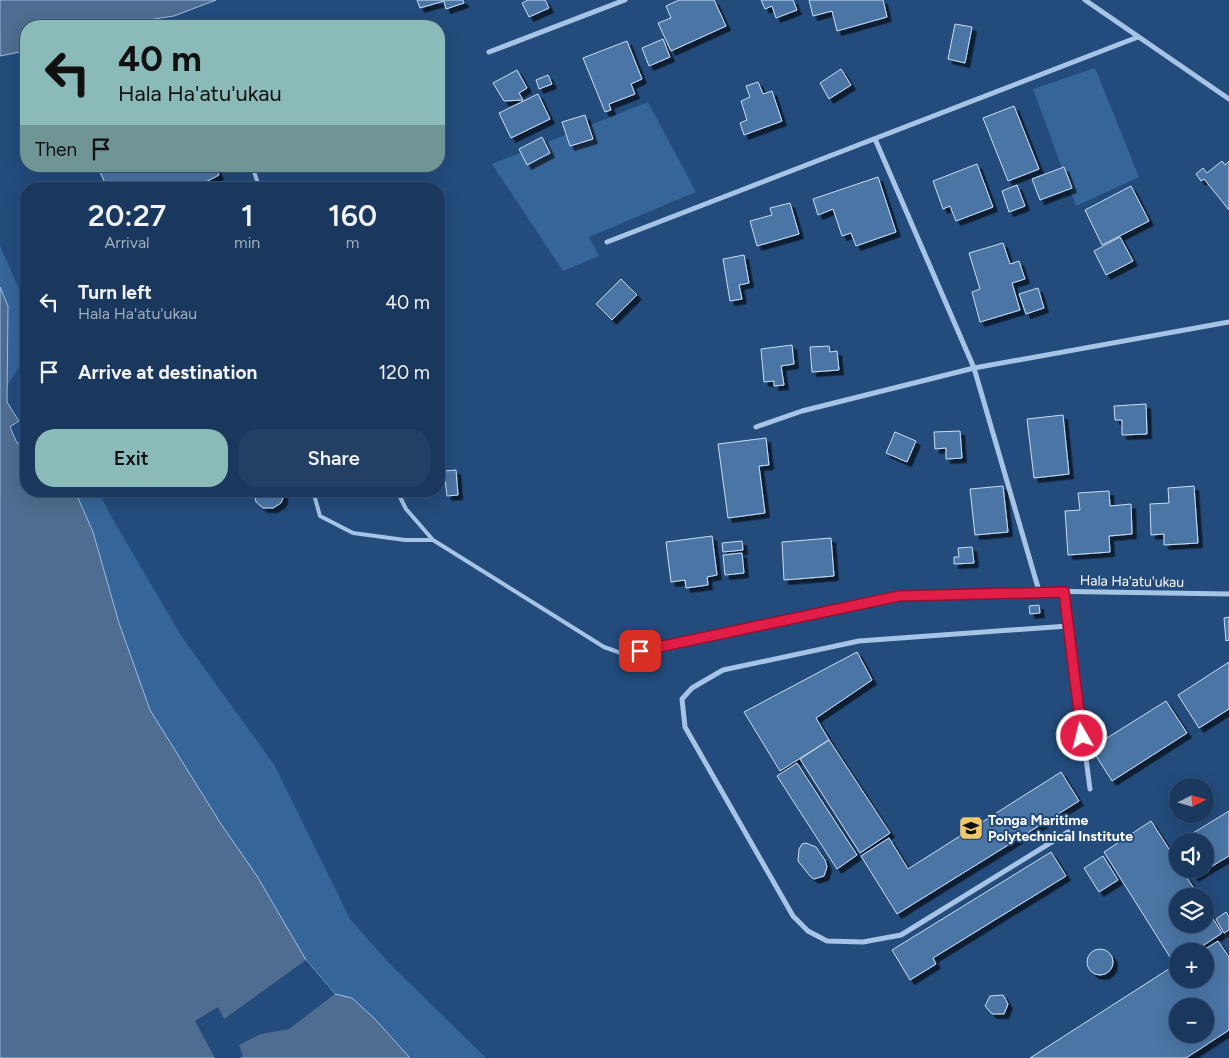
<!DOCTYPE html>
<meta charset="utf-8">
<style>
body{margin:0;font-family:Figtree,sans-serif;background:#233f63;color:#f1f3f6;height:100vh;display:flex;flex-direction:column;font-size:19px;white-space:nowrap}
*{box-sizing:border-box;margin:0}
p{font-size:16px;color:#9facbc}
.icon{flex:none;width:28px;height:28px;fill:none;stroke:currentColor;stroke-width:2;stroke-linecap:round;stroke-linejoin:round}
.map{position:relative;flex:1;overflow:hidden}
.drawer{position:absolute;left:20px;top:182px;width:425px;height:315px;display:flex;flex-direction:column;background:#1a385d;border-radius:20px;box-shadow:0 5px 20px #0002,0 0 0 1px #385272}
.drawer>*{flex:none}
.banner{position:absolute;left:20px;top:20px;width:425px;height:152px;border-radius:20px;box-shadow:0 5px 20px #0002,0 0 0 1px #385272;background:#8bbbb9;color:#111;overflow:hidden}
.needle{width:32px;rotate:84deg}
.controls{position:absolute;left:1169px;top:778px;display:grid;gap:10px}
.controls a{display:grid;place-items:center;width:45px;height:45px;border-radius:50%;background:#1a385d;box-shadow:0 5px 20px #0002,0 0 0 1px #385272;font-size:25px}
.pin{position:absolute;display:grid;place-items:center;width:42px;height:42px;color:#fff;margin:-21px;border-radius:10px;box-shadow:0 2px 8px #0006}
.me{position:absolute;width:55px;margin:-28px;rotate:352deg;stroke-linejoin:round;filter:drop-shadow(0 0 4px #0008)}
.turn{display:flex;align-items:center;gap:18px;height:105px;padding:0 15px;font-size:22px}
.turn .icon{width:65px;height:65px;stroke-width:2.5}
.turn b{display:block;font-size:35px;line-height:42px}
.then{display:flex;align-items:center;height:48px;padding:0 15px;background:#0003;gap:10px;font-size:19px}
.eta{display:flex;justify-content:space-evenly;align-items:center;height:85px;text-align:center}
.eta b{font-size:30px;font-weight:600;line-height:35px}
.action{display:flex;gap:10px;margin-top:auto;padding:10px 15px}
.action a{flex:1;height:58px;border-radius:20px;background:#8bbbb9;color:#111;font-size:20px;font-weight:600;line-height:58px;text-align:center}
.action a+a{background:#233f63;color:#f1f3f6}
ul{padding:0;list-style:none}
li{display:flex;align-items:center;gap:15px;height:70px;padding:0 15px}
li div{flex:1}
li b{display:block;font-size:19px}
li em{font-style:normal}
.map>svg:first-child{display:block}
</style>
<div class="map">
<svg width="1229" height="1058" viewBox="0 0 1229 1058">
<defs>
<filter id="shadow"><feDropShadow dx="4.5" dy="4.5" stdDeviation="0" flood-color="#0009"/></filter>
</defs>
<rect width="100%" height="100%" fill="#234b7c"/>
<path fill="#366599" d="M 1095,68 L 1139,177 L 1076,206 L 1033,89 Z
M 648,102 L 696,192 L 589,237 L 599,256 L 563,271 L 492,164 Z
M 0,246 L 26,304 L 26,356 L 7,386 L 0,390 Z
M 49,491 L 98,491 L 111,516 L 182,637 L 275,766 L 350,919 L 389,963 L 486,1058 L 341,1058 L 220,869 Z"/>
<path fill="#4f6d90" stroke="#9abfe6" d="M 0,0 L 216,0 L 174,16 L 109,26 L 26,26 L 25,51 L 0,56 Z
M 0,287 L 8,306 L 7,402 L 19,421 L 10,427 L 17,443 L 26,444 L 26,491 L 75,491 L 93,532 L 119,623 L 150,710 L 221,824 L 257,876 L 306,960 L 335,994 L 352,998 L 374,1018 L 410,1058 L 0,1058 Z"/>
<path fill="#234b7c" d="M 306,960 L 335,994 L 289,1029 L 261,1034 L 239,1045 L 243,1056 L 240,1058 L 215,1058 L 195,1021 L 218,1007 L 224,1019 Z"/>
<path fill="#4b75a5" stroke="#c9def4" fill-rule="evenodd" filter="url(#shadow)" d="M 417,0 L 463,0 L 464,3 L 446,9 L 444,1 L 420,8 Z
M 528,0 L 545,0 L 549,8 L 529,17 L 522,3 Z
M 679,0 L 714,0 L 726,26 L 671,51 L 658,23 L 671,18 L 666,6 Z
M 761,0 L 793,0 L 797,10 L 776,18 L 772,6 L 765,9 Z
M 809,0 L 883,0 L 887,17 L 837,31 L 832,11 L 813,16 Z
M 955,24 L 972,27 L 965,63 L 948,59 Z
M 663,39 L 670,57 L 649,66 L 642,48 Z
M 627,41 L 642,79 L 631,84 L 635,94 L 609,104 L 611,110 L 605,112 L 583,58 Z
M 841,69 L 851,85 L 829,99 L 820,83 Z
M 517,70 L 527,88 L 519,93 L 523,100 L 504,101 L 493,83 Z
M 548,75 L 552,84 L 539,89 L 536,80 Z
M 758,82 L 763,94 L 772,91 L 782,121 L 744,135 L 740,123 L 747,120 L 741,101 L 750,97 L 746,86 Z
M 538,94 L 550,119 L 511,138 L 499,113 Z
M 1014,106 L 1039,169 L 1008,181 L 983,118 Z
M 585,115 L 593,139 L 570,146 L 562,122 Z
M 542,137 L 550,153 L 527,165 L 519,149 Z
M 1222,161 L 1225,165 L 1229,161 L 1229,210 L 1204,179 L 1201,181 L 1196,174 L 1203,168 L 1207,173 Z
M 977,164 L 993,207 L 956,221 L 950,206 L 943,209 L 933,181 Z
M 97,166 L 215,166 L 219,175 L 192,189 L 108,189 Z
M 1064,167 L 1072,188 L 1040,200 L 1032,179 Z
M 878,177 L 896,232 L 856,246 L 851,233 L 842,236 L 833,209 L 818,215 L 813,199 Z
M 1017,185 L 1025,206 L 1009,212 L 1002,191 Z
M 1131,186 L 1149,221 L 1102,245 L 1085,210 Z
M 790,203 L 799,234 L 757,246 L 750,221 L 772,215 L 770,208 Z
M 1120,237 L 1133,261 L 1106,275 L 1094,251 Z
M 1003,243 L 1010,264 L 1019,261 L 1025,279 L 1012,283 L 1020,310 L 980,322 L 972,292 L 980,289 L 969,253 Z
M 744,255 L 749,283 L 739,285 L 742,299 L 730,301 L 723,259 Z
M 621,279 L 637,295 L 612,320 L 596,304 Z
M 1038,288 L 1044,308 L 1026,314 L 1019,294 Z
M 792,345 L 794,364 L 781,366 L 784,385 L 774,386 L 774,381 L 764,382 L 761,349 Z
M 829,346 L 830,352 L 837,351 L 839,370 L 812,372 L 810,347 Z
M 1146,404 L 1147,434 L 1122,435 L 1122,420 L 1115,420 L 1114,406 Z
M 1063,415 L 1069,474 L 1034,478 L 1027,419 Z
M 960,431 L 962,458 L 946,459 L 946,448 L 935,449 L 934,432 Z
M 895,432 L 916,441 L 907,462 L 886,453 Z
M 766,438 L 769,465 L 759,466 L 765,513 L 728,518 L 718,444 Z
M 456,470 L 458,495 L 447,496 L 444,471 Z
M 1003,486 L 1008,532 L 975,535 L 970,489 Z
M 1194,486 L 1198,543 L 1164,545 L 1164,534 L 1151,535 L 1150,504 L 1169,503 L 1168,488 Z
M 254,491 L 283,491 L 283,498 L 281,503 L 273,508 L 263,508 L 256,502 Z
M 1109,491 L 1110,506 L 1131,504 L 1132,534 L 1109,536 L 1110,552 L 1068,555 L 1065,511 L 1080,510 L 1078,493 Z
M 712,536 L 717,575 L 707,577 L 708,585 L 686,588 L 685,580 L 671,582 L 666,542 Z
M 831,538 L 834,576 L 784,580 L 782,542 Z
M 742,541 L 743,550 L 723,552 L 722,543 Z
M 972,547 L 974,563 L 954,564 L 954,557 L 959,557 L 958,548 Z
M 742,553 L 744,573 L 725,575 L 723,555 Z
M 1039,605 L 1040,613 L 1030,614 L 1029,606 Z
M 1229,617 L 1229,640 L 1226,641 L 1224,618 Z
M 857,652 L 872,680 L 816,718 L 829,740 L 780,771 L 744,712 Z
M 1229,662 L 1229,709 L 1199,728 L 1178,695 Z
M 1166,701 L 1187,733 L 1112,781 L 1091,748 Z
M 829,740 L 890,833 L 860,853 L 800,759 Z
M 797,763 L 857,855 L 837,869 L 777,776 Z
M 1061,772 L 1079,801 L 897,914 L 861,856 L 889,838 L 908,869 Z
M 1229,811 L 1229,856 L 1194,877 L 1189,869 L 1205,869 L 1205,841 L 1180,841 Z
M 1151,821 L 1178,863 L 1178,869 L 1181,869 L 1199,896 L 1178,896 L 1178,924 L 1205,924 L 1205,906 L 1222,933 L 1195,951 L 1178,951 L 1178,979 L 1205,979 L 1205,951 L 1202,951 L 1218,941 L 1229,957 L 1229,1030 L 1186,1058 L 1030,1058 L 1175,965 L 1104,852 ZM 1178,1006 L 1205,1006 L 1205,1034 L 1178,1034 Z
M 806,843 L 816,847 L 825,860 L 827,867 L 824,876 L 814,879 L 810,876 L 798,861 L 799,849 L 802,844 Z
M 1051,852 L 1066,876 L 933,958 L 936,964 L 910,980 L 892,950 Z
M 1103,856 L 1118,880 L 1099,892 L 1084,868 Z
M 1226,912 L 1229,917 L 1229,930 L 1224,933 L 1216,919 Z
M1087 962a13 13 0 1 1 26 0a13 13 0 1 1-26 0Z
M 1003,995 L 1008,1004 L 1004,1014 L 992,1014 L 985,1006 L 990,996 Z"/>
<g fill="none" stroke-linecap="round" stroke-linejoin="round">
<path stroke="#a6c4e5" stroke-width="4" d="M 252,166 L 260,189
M 313,491 L 320,516 L 353,533 L 405,540 L 433,540
M 397,491 L 406,509 L 433,540 L 604,647 L 621,653"/>
<path stroke="#a6c4e5" stroke-width="5" d="M 1085,0 L 1229,99
M 489,52 L 625,0
M 607,242 L 1138,37
M 756,427 L 802,411 L 974,368 L 875,139
M 1039,591 L 974,368 L 1229,322
M 1064,591 L 1090,789
M 1068,626 L 859,641 L 723,670 L 692,688 L 682,699 L 685,727 L 793,916 L 808,931 L 827,941 L 863,942 L 901,935 L 1068,832
M 621,653 L 635,652 L 899,595 L 1039,591 L 1229,594"/>
</g>
<g fill="none" stroke-linecap="round" stroke-linejoin="round">
<defs>
<path id="route" d="M 640,651 L 899,596 L 1064,592 L 1082,736"/>
</defs>
<use href="#route" stroke="#92132f" stroke-width="12"/>
<use href="#route" stroke="#e11d48" stroke-width="9"/>
</g>
<defs>
<symbol id="school-square" viewBox="-11 -11 22 22"><rect x="-9" y="-9" width="18" height="18" rx="4" fill="#f0c769" stroke="#234b7c"/><path d="M0-5L7-2L0 1L-7-2ZM-4 1L0 2.5L4 1V4Q0 6-4 4Z" fill="#111"/></symbol>
</defs>
<g fill-rule="evenodd">
<use href="#school-square" x="957" y="814" width="28" height="28"/>
</g>
<g text-anchor="middle" stroke-width="4" stroke-linejoin="round" paint-order="stroke">
<g font-size="14" fill="#fff" stroke="#234b7c">
<text transform="translate(1132 581) rotate(1)" y="5">Hala Ha'atu'ukau</text>
</g>
<g font-size="14" font-weight="bold" fill="#fff" stroke="#234b7c" text-anchor="start">
<text x="988" y="825">Tonga Maritime<tspan x="988" dy="16">Polytechnical Institute</tspan></text>
</g>
</g>
</svg>
<div class="controls">
<a><svg class="needle" viewBox="-14 -14 28 28"><path d="M0-13l5 13h-10z" fill="#e53935"/><path d="M0 13l5-13h-10z" fill="#9facbc"/></svg></a>
<a><svg class="icon" aria-label="sound" viewBox="0 0 24 24"><path d="M4 9h4l5-4v14l-5-4H4zM17 9q2 3 0 6"/></svg></a>
<a><svg class="icon" aria-label="layers" viewBox="0 0 24 24"><path d="M12 4l9 5-9 5-9-5zM3 14l9 5 9-5"/></svg></a>
<a>+</a>
<a>−</a>
</div>
<div class="pin" style="left:640px;top:651px;background:#d93025"><svg class="icon" aria-label="arrive" viewBox="0 0 24 24"><path d="M6 21V4h12l-3 4 3 4H6"/></svg></div>
<svg class="me" style="left:1082px;top:736px" viewBox="-20 -20 40 40"><circle r="17" fill="#e11d48" stroke="#fff" stroke-width="3"/><path d="M0-11L8 9 0 5-8 9z" fill="#fff"/></svg>
<div class="banner">
<div class="turn"><svg class="icon" aria-label="left" viewBox="0 0 24 24"><path d="M17 20v-9H6M10 6l-5 5 5 5"/></svg><div><b>40 m</b>Hala Ha'atu'ukau</div></div>
<div class="then">Then<svg class="icon" aria-label="arrive" viewBox="0 0 24 24"><path d="M6 21V4h12l-3 4 3 4H6"/></svg></div>
</div>
<section class="drawer">
<div class="eta">
<div><b>20:27</b><p>Arrival</p></div>
<div><b>1</b><p>min</p></div>
<div><b>160</b><p>m</p></div>
</div>
<ul>
<li><svg class="icon" aria-label="left" viewBox="0 0 24 24"><path d="M17 20v-9H6M10 6l-5 5 5 5"/></svg><div><b>Turn left</b><p>Hala Ha'atu'ukau</p></div><em>40 m</em></li>
<li><svg class="icon" aria-label="arrive" viewBox="0 0 24 24"><path d="M6 21V4h12l-3 4 3 4H6"/></svg><div><b>Arrive at destination</b></div><em>120 m</em></li>
</ul>
<div class="action"><a>Exit</a><a>Share</a></div>
</section>
</div>
